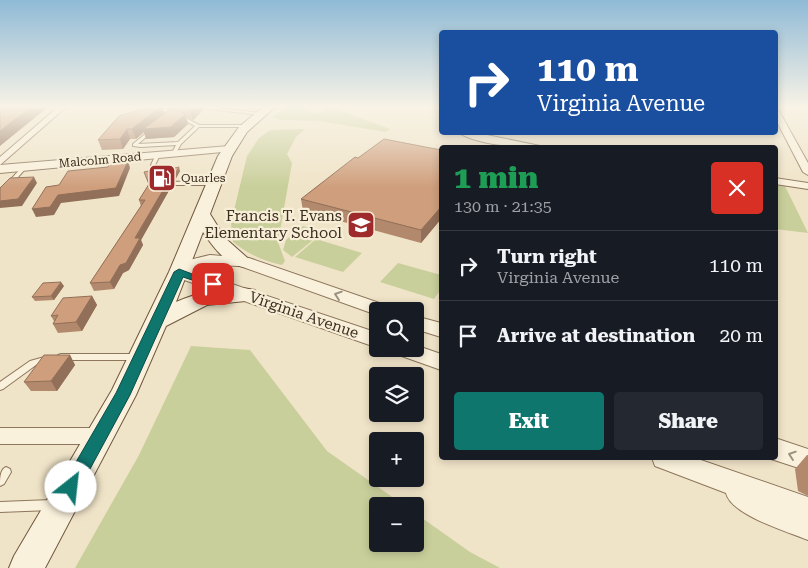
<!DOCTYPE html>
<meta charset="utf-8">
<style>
body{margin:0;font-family:"Roboto Serif",serif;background:#242831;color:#f1f3f6;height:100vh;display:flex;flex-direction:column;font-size:19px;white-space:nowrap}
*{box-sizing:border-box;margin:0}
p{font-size:16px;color:#9ea1a6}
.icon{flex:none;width:28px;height:28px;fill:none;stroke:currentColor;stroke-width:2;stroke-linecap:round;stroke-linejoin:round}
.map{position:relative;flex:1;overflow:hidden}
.side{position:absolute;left:439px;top:145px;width:339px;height:315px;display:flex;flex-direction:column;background:#171b24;border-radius:5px;box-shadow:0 2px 8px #0003}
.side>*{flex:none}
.banner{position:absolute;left:439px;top:30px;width:339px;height:105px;border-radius:5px;box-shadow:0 2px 8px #0003;background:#1a4fa0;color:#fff;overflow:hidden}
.controls{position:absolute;left:369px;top:302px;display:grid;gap:10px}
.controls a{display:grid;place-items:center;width:55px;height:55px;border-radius:5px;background:#171b24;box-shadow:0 2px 8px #0003;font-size:25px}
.pin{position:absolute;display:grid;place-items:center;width:42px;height:42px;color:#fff;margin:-21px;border-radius:10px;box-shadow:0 2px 8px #0006}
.me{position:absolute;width:55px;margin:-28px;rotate:29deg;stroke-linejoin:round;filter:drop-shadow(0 0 4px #0008)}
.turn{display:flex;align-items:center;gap:18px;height:105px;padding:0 15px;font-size:22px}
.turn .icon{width:65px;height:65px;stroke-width:2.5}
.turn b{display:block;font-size:35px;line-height:42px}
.round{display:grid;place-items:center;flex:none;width:52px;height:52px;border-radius:5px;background:#242831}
.summary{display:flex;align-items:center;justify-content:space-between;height:85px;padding:0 15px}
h1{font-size:30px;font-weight:800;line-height:38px;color:#1e9e55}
.cta{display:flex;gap:10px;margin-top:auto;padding:10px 15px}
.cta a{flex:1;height:58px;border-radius:5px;background:#0f766e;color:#fff;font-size:20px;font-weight:800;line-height:58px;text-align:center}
.cta a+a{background:#242831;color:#f1f3f6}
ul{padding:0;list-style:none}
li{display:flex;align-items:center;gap:15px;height:70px;padding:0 15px;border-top:1px solid #363941}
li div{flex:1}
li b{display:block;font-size:19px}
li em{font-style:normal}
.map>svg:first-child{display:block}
</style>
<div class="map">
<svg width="808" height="568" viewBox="0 0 808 568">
<rect width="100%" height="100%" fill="#f0e4c8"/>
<path fill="#c9cf9b" d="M 286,107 L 307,107 L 305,111 L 318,113 L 330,108 L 339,110 L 390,129 L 386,132 L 319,121 L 280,120 L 273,117 Z
M 305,129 L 296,137 L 287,154 L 292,163 L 278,242 L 285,261 L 282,265 C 263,261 248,254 233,242 L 231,223 L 247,156 L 259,138 L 270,130 Z
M 775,185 L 785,186 L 808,233 L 775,229 Z
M 303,226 L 323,232 L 292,257 L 283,250 L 286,240 Z
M 316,239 L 362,253 L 343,272 L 295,257 Z
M 398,263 L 441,275 L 441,289 L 434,299 L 380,282 Z
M 191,346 L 250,350 L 327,451 L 405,506 L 378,506 L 378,544 L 415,544 L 415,513 L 470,552 L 500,568 L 75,568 L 139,455 Z"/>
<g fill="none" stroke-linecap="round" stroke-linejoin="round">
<defs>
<path id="service" d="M 192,107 L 208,107 L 261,113 L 263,114 L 261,115 Z
M 155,109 L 171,110 L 199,125 L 246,125 L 248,126 L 246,127 L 199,127 L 181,144 L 176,153 L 174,154 L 172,153 L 176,145 L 141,147 L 133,146 L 133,144 L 150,130 L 153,131 L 138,144 L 178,142 L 195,126 L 169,112 L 154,111 L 154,109 Z
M 156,154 L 160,155 L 155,165 L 166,182 L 214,181 L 217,183 L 214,185 L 162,185 L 151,165 Z
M 23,166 L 27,167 L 2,195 L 0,196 L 0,191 Z
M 61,354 L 135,354 L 138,355 L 139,357 L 138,359 L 135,360 L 61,360 L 58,359 L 57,357 L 58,355 Z
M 48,356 L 51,357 L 52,359 L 51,361 L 36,365 L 3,389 L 0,390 L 0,382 L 30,361 Z
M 6,467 L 10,469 L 11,472 L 4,484 L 0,486 C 0,478 0,470 6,467 Z
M 51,500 L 55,501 L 56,505 L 55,509 L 51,510 L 0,512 L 0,502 Z"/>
<path id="minor" d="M 58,107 L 66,107 L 0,165 L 0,157 Z
M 775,109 L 779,111 L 808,163 L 808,175 L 803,172 L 775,118 Z
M 457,132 L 472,132 L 550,148 C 524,148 479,146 457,132 Z
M 775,178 L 808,183 L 808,189 L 775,184 Z
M 0,428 L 100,428 L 107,430 L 110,436 L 107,442 L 100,444 L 0,444 Z"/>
<path id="tertiary" d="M 229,146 L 233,147 L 233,151 L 0,173 L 0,165 Z
M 210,255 L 249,258 L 391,307 L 393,311 L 378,311 L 377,315 L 240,266 L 210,265 L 193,271 L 378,333 L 378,348 L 173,276 L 171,272 C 178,261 198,258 210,255 Z
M 415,316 L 441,323 L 441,337 L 415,329 Z
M 415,345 L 441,354 L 441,370 L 396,354 L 393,349 L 415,349 Z
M 775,438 L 808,449 L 808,471 L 768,458 L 775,458 Z
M 652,458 L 695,458 L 808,497 L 808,540 C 788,532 731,515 726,493 L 655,466 Z"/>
<path id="secondary" d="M 263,107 L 275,107 L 247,132 L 232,156 L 210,214 L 225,238 L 252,262 L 250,266 C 230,271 213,247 203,232 L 176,302 C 199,292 230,284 255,290 L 258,295 L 255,300 L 207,305 L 166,326 L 136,395 L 45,568 L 9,568 L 14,556 L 112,390 L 169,272 L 218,156 L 239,127 Z"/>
</defs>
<use href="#service" stroke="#8d765c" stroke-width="2"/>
<use href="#minor" stroke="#8d765c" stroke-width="2"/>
<use href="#tertiary" stroke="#8d765c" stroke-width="2"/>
<use href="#secondary" stroke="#6f573f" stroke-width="2"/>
<use href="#service" fill="#faf1dc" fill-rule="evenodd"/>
<use href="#minor" fill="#faf1dc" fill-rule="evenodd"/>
<use href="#tertiary" fill="#faf1dc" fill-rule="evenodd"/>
<use href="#secondary" fill="#faf1dc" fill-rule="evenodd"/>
</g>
<path fill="#b2896c" d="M 149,107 L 162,107 L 164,113 L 169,110 L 167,109 L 167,107 L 202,107 L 203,110 L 193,120 L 186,117 L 188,124 L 174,137 L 146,139 L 144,132 L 136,139 L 130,139 L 123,149 L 102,150 L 98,140 Z
M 441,150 L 441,219 L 421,243 L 303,211 L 301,199 Z
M 162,171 L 180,171 L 175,180 L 167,180 L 163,175 Z
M 144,172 L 158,180 L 169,180 L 171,187 L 141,240 L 143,245 L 129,270 L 123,273 L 114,289 L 94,291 L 90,283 L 141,206 L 139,200 L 149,185 Z
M 64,286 L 54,300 L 35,301 L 32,297 Z
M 92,296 L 97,305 L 82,331 L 58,333 L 53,324 L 54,321 L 51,316 Z
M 70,355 L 75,365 L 57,391 L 31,391 L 24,382 Z
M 807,455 L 808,455 L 808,496 L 798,491 L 795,469 Z"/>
<path fill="#916f58" d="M 31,107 L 48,107 L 0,146 L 0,131 Z
M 160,107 L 162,107 L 165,115 L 185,114 L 188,124 L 174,137 L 146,139 L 144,132 L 136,139 L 132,129 Z
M 193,107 L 202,107 L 203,110 L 193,120 L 190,110 Z
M 127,129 L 130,139 L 123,149 L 120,139 Z
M 128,161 L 130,168 L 119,196 L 61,203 L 54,215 L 36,217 L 32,209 L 58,195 Z
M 179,167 L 180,171 L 175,180 L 174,176 Z
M 34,177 L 37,183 L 22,206 L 0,208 L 0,201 Z
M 169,180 L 171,187 L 141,240 L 143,245 L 129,270 L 123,273 L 114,289 L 110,282 Z
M 441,207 L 441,219 L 421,243 L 421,230 Z
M 61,282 L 64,286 L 54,300 L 51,296 Z
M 92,296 L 97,305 L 82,331 L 76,322 Z
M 70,355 L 75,365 L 57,391 L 51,381 Z"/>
<path fill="#cf9f7d" stroke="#916f58" d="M 0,107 L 31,107 L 0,131 Z
M 160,107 L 132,129 L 127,129 L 120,139 L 98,140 L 119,116 L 147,108 Z
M 184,107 L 193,107 L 190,110 Z
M 172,108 L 185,114 L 171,127 L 143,129 Z
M 384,139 L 441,150 L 441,207 L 421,230 L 301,199 L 355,157 L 358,158 Z
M 128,161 L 116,188 L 58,195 L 50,207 L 32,209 L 46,187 L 59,185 L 68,171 L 108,167 L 110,162 Z
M 179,167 L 174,176 L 166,176 L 162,171 Z
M 153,170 L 158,180 L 169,180 L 135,238 L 140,238 L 126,263 L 120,265 L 110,282 L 90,283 L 145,200 L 139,200 L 149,184 L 144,172 Z
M 34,177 L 18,199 L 0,201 L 0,188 L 10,178 Z
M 61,282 L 51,296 L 32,297 L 43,283 Z
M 92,296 L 76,322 L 53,324 L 58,315 L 51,316 L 63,298 Z
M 44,355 L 70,355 L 51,381 L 24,382 Z"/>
<defs><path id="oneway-chevron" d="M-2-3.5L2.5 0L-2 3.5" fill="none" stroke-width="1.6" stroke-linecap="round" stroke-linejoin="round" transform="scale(1.25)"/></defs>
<g stroke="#9c907e">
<use href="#oneway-chevron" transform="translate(338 295) rotate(-161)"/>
<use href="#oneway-chevron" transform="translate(792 455) rotate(-161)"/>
</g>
<linearGradient id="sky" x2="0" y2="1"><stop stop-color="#8fbad6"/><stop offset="0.57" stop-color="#f8f3e6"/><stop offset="1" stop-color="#f8f3e6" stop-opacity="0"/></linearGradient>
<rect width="808" height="187" fill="url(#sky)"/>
<path fill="#0f766e" stroke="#0a4d48" d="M 179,269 L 219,284 L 213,287 L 183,277 L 130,395 L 77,493 L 71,495 L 65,493 L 63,487 L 65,481 L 116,393 L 174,272 Z"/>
<defs>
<symbol id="fuel-square" viewBox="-11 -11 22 22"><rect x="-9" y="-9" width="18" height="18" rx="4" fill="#9e2a2b" stroke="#f7eed8"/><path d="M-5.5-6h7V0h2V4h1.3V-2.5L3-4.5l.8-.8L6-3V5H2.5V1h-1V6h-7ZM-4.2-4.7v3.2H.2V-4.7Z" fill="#fff"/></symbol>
<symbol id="school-square" viewBox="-11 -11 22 22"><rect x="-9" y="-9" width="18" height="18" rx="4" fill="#9e2a2b" stroke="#f7eed8"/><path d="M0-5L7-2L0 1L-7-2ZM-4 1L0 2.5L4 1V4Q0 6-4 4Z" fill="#fff"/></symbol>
</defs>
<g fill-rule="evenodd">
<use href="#fuel-square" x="146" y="162" width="32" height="32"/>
<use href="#school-square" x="345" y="209" width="32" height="32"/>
</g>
<g text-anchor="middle" stroke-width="4.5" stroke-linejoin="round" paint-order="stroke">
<g font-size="12" fill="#3d2e20" stroke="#f7eed8">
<text transform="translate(100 160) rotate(-5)" y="4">Malcolm Road</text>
</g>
<g font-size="12" fill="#3d2e20" stroke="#f7eed8" text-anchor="start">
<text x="181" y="182">Quarles</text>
</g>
<g font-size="15" fill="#3d2e20" stroke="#f7eed8" text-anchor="end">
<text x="342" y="221">Francis T. Evans<tspan x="342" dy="17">Elementary School</tspan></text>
</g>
<g font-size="15" fill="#3d2e20" stroke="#f7eed8">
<text transform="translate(304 315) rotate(19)" y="5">Virginia Avenue</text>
</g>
</g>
</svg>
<div class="controls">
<a><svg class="icon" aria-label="search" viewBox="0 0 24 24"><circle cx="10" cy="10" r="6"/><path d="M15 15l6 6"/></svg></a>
<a><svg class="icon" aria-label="layers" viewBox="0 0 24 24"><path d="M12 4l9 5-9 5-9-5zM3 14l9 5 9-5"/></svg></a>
<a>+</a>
<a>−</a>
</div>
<div class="pin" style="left:213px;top:284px;background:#d93025"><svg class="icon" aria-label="arrive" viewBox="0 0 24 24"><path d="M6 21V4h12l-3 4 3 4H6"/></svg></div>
<svg class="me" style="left:71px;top:487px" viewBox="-20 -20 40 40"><circle r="19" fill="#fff"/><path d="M0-13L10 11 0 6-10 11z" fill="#0f766e"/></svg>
<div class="banner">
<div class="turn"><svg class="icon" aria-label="right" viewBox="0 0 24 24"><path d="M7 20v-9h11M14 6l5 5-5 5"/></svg><div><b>110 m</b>Virginia Avenue</div></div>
</div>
<section class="side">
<div class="summary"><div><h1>1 min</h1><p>130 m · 21:35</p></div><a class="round" style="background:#d93025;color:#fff"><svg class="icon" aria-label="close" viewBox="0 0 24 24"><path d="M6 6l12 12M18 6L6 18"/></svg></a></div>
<ul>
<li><svg class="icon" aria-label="right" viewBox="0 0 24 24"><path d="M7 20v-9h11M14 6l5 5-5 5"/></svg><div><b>Turn right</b><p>Virginia Avenue</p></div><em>110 m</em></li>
<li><svg class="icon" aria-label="arrive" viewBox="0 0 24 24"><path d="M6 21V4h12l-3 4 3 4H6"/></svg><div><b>Arrive at destination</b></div><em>20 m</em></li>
</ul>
<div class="cta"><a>Exit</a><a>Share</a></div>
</section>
</div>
